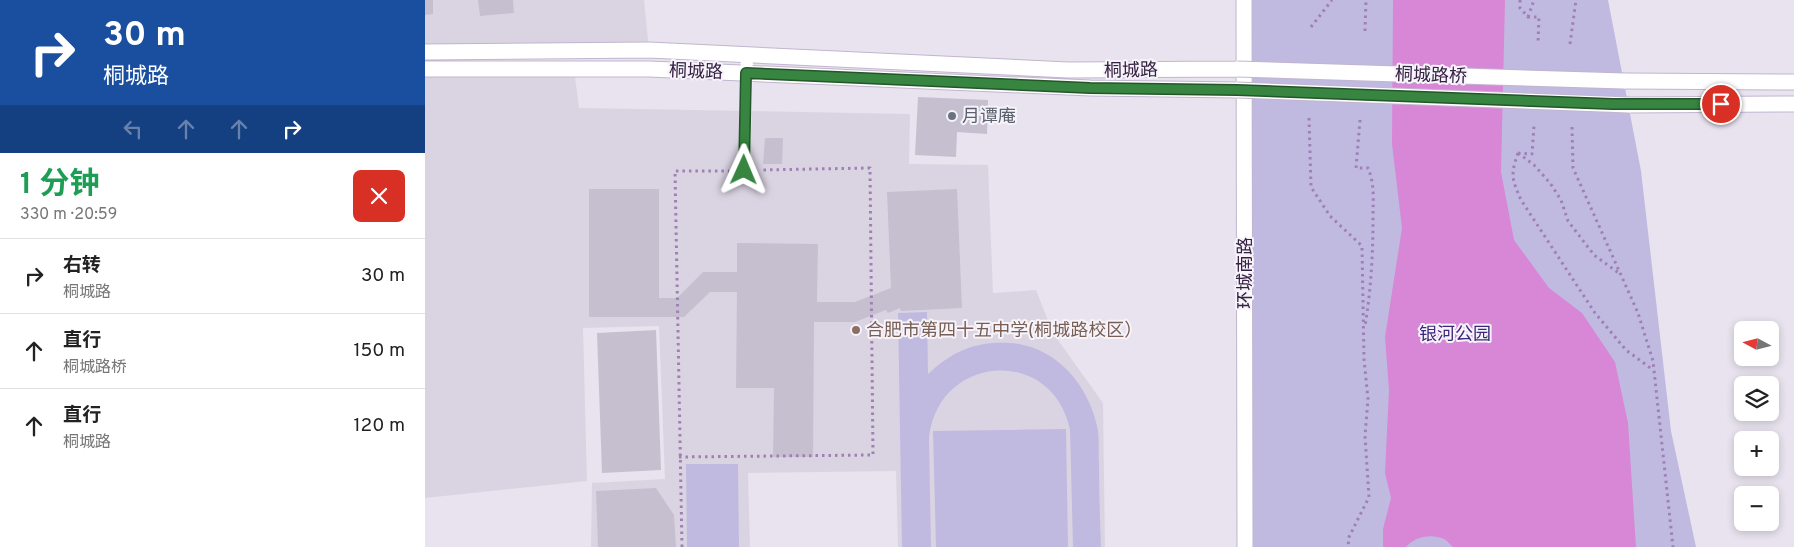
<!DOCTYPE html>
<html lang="zh">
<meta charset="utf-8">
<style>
body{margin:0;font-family:Overpass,"Noto Sans SC",sans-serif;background:#f6f6f6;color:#222;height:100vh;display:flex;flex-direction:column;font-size:19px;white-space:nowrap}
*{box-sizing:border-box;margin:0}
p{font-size:16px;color:#767676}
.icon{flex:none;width:28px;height:28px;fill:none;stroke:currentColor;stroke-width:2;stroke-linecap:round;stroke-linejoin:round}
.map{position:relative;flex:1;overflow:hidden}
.drawer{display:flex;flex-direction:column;background:#fff;width:425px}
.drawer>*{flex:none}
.banner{background:#1a4fa0;color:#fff;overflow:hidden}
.needle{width:32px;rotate:277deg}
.fabs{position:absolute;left:1309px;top:321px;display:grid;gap:10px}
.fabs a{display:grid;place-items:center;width:45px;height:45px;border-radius:8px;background:#fff;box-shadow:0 2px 8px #0003;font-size:25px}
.pin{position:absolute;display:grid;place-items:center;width:42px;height:42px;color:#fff;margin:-21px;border:2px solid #fff;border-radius:50%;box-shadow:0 1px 5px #0007}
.me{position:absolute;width:55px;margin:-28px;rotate:1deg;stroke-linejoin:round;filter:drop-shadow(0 0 4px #0008)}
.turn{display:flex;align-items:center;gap:18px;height:105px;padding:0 20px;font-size:22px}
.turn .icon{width:65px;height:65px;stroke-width:2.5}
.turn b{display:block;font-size:35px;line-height:42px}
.lanes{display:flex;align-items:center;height:48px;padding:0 20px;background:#0003;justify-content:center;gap:25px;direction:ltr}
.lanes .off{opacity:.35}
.round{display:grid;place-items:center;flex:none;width:52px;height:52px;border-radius:8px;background:#f6f6f6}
.head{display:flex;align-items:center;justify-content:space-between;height:85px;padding:0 20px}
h1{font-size:30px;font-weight:700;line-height:38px;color:#1e9e55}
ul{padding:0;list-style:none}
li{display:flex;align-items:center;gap:15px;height:75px;padding:0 20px;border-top:1px solid #e0e0e0}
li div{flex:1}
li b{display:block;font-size:19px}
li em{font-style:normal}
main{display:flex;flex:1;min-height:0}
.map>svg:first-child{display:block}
</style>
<main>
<section class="drawer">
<div class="banner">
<div class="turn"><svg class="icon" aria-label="right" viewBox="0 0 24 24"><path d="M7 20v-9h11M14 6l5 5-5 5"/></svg><div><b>30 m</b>桐城路</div></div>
<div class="lanes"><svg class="icon off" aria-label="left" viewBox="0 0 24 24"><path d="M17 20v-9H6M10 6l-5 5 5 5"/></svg><svg class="icon off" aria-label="ahead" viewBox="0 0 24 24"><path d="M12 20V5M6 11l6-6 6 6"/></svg><svg class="icon off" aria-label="ahead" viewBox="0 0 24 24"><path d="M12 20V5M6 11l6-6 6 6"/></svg><svg class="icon" aria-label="right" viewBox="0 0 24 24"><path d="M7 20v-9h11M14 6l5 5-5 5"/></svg></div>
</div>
<div class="head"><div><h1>1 分钟</h1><p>330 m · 20:59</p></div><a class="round" style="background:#d93025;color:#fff"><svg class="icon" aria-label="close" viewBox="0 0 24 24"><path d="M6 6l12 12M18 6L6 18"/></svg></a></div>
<ul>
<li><svg class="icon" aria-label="right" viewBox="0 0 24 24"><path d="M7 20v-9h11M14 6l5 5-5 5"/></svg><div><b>右转</b><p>桐城路</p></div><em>30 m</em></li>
<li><svg class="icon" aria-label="ahead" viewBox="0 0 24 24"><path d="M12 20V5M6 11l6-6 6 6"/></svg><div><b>直行</b><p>桐城路桥</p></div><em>150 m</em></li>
<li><svg class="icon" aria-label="ahead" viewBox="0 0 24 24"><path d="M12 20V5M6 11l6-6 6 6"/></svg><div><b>直行</b><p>桐城路</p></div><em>120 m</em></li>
</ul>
</section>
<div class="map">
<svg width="1369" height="547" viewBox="0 0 1369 547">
<rect width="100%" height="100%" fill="#e8e3ee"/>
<path fill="#dad4e2" d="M 0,0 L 219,0 L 224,50 L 0,52 Z
M 0,69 L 149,69 L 154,108 L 485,114 L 484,164 L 563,165 L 568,293 L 611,290 L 628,333 L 678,403 L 680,547 L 473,547 L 471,471 L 323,473 L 325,547 L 166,547 L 167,483 L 240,479 L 234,326 L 158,328 L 162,481 L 0,498 Z"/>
<path fill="#c0bae1" d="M 824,0 L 1183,0 L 1216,171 L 1246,431 L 1271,547 L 827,547 Z
M 502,312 L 503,374 C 528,351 550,341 585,343 C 630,346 663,384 672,426 C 675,438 673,451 674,464 C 674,491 675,519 676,547 L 648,547 L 645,430 C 628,346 514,353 504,437 L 506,547 L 477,547 L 473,313 Z
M 641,429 L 643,547 L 511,547 L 508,431 Z
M 261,464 L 313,464 L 314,547 L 262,547 Z"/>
<path fill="#d886d6" d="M 968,0 L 1080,0 L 1076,172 L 1089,240 L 1124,288 L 1157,313 L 1190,362 L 1203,423 L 1211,547 L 1028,547 C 1025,545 1022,540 1019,539 C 1006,533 989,537 981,547 L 958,547 L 958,529 L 966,498 L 960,473 L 964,390 L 960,337 L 977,228 L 967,144 Z"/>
<path fill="#c6bfcf" d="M 0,0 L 8,0 L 8,14 L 0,15 Z
M 53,0 L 88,0 L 89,13 L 55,16 Z
M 493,97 L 563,100 L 562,134 L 532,132 L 531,157 L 490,155 Z
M 340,138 L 358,138 L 357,164 L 338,164 Z
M 164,189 L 234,189 L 234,298 L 252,298 L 278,272 L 312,272 L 312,243 L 393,244 L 392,302 L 430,302 L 466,288 L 462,192 L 532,189 L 537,308 L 476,311 L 475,308 L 463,313 L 461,310 L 430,322 L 389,322 L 388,457 L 348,457 L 349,388 L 311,388 L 312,292 L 285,292 L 259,317 L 164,317 Z
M 231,330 L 236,470 L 177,473 L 172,333 Z
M 231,488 L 249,515 L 251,547 L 173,547 L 171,491 Z"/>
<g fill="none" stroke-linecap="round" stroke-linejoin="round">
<defs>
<path id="secondary" d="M 819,0 L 820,547
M 0,52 L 224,50 L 643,70 L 812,69
M 0,69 L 224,69 L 665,88 L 812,90
M 1199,81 L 1369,82
M 1204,105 L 1369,104"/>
</defs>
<use href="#secondary" stroke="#c2b5cf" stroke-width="17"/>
<path stroke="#9e80b5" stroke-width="3" stroke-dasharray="2.5 4" stroke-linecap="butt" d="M 1095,0 L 1095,8 L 1103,17 L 1114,17 L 1113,42
M 1103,17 L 1109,0
M 886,27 L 907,0
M 940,31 L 941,0
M 1145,44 L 1151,0
M 884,118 L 886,187 L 905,216 L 937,246 L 939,359 L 943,399 L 940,436 L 944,497 L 924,537 L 923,547
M 935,120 L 931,168 L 943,168 C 950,185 948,200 948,218 C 948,254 946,290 940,326
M 1147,127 L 1148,168 L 1213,313 L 1228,361 L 1248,547
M 1093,153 C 1085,176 1087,179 1096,200 L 1170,313 L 1201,350 L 1228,370
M 1093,153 L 1109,165 L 1125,183 L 1136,200 L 1143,221 L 1169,255 L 1195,274
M 1093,153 L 1107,154 L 1109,126
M 254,457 L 448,455 L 445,168 L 335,170
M 257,547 L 250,171 L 304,171"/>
<path stroke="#fff" stroke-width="12" d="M 319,170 L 322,55"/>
<use href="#secondary" stroke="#fff" stroke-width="15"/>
<defs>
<path id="secondary-bridge" d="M 812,69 L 1199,81
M 812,90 L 1204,105"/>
</defs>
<use href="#secondary-bridge" stroke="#c2b5cf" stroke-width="17" stroke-linecap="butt"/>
<use href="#secondary-bridge" stroke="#fff" stroke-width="15"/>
</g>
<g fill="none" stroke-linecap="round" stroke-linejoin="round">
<defs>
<path id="route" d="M 319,170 L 321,73 L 665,88 L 812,90 L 1188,104 L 1296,104"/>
</defs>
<use href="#route" stroke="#24562a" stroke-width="12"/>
<use href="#route" stroke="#378540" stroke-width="9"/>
</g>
<circle fill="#6b7280" stroke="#f6f4fa" stroke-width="2" cx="527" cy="116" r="5"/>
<circle fill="#8d6e63" stroke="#f6f4fa" stroke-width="2" cx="431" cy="330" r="5"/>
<g text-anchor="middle" stroke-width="4" stroke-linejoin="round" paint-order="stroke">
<g font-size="18" fill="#352042" stroke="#f6f4fa">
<text transform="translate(706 70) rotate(-1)" y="6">桐城路</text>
<text transform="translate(271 71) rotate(2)" y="6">桐城路</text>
<text transform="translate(1006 75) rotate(2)" y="6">桐城路桥</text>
<text transform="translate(820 273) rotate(-90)" y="6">环城南路</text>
</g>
<g font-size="18" fill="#5b616d" stroke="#f6f4fa" text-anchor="start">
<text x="537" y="122">月谭庵</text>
</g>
<g font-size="18" fill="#785e54" stroke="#f6f4fa" text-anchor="start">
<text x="441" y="336">合肥市第四十五中学(桐城路校区）</text>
</g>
<g font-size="18" fill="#3d267d" stroke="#f6f4fa">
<text x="1030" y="340">银河公园</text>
</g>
</g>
</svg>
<div class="fabs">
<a><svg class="needle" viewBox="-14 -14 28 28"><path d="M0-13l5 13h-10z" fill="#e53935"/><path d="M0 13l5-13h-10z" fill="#767676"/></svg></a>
<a><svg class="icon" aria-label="layers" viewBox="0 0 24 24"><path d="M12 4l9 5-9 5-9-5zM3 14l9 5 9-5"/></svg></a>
<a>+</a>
<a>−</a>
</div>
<div class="pin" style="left:1296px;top:104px;background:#d93025"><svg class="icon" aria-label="arrive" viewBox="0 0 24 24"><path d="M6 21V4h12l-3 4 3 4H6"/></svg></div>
<svg class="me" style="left:319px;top:170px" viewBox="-20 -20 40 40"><path d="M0-17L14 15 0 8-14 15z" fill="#378540" stroke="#fff" stroke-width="4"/></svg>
</div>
</main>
